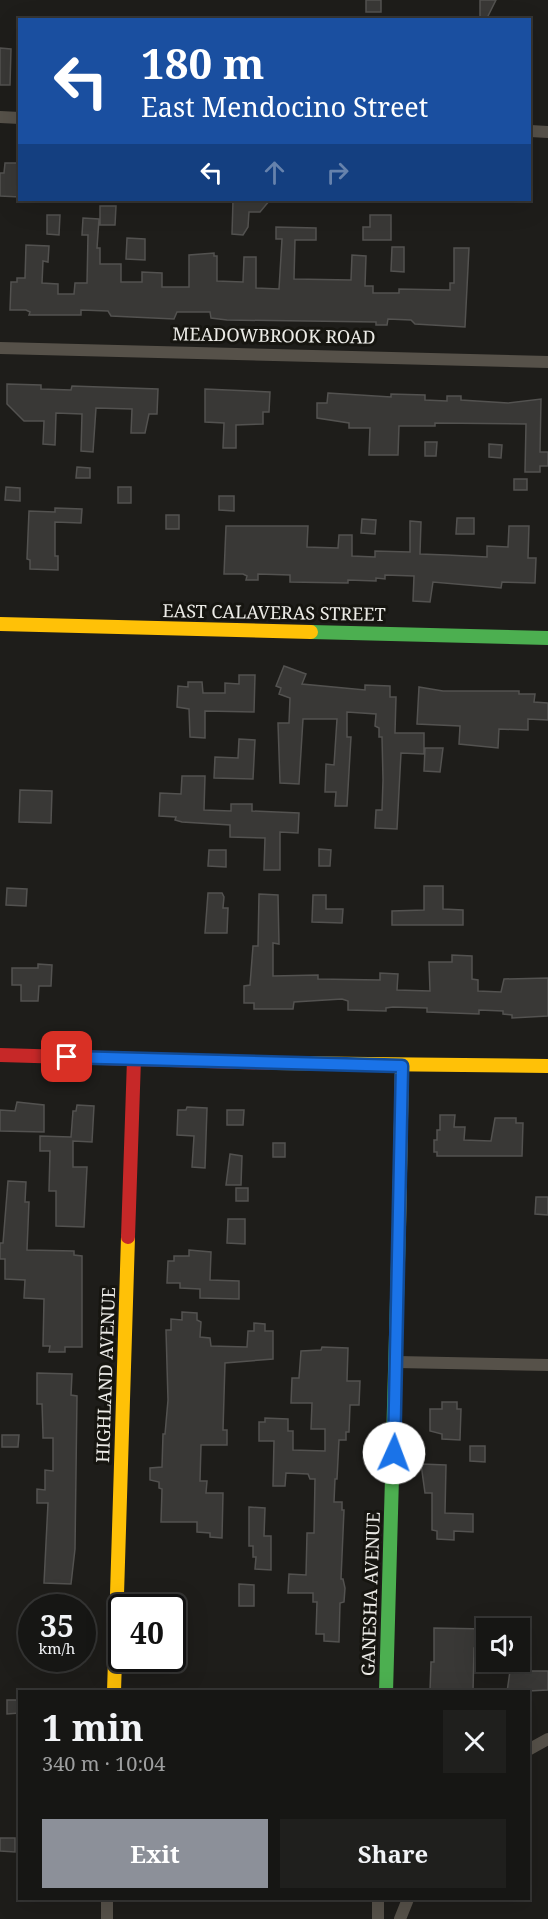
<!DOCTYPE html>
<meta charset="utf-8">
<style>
body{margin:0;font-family:"Noto Serif",serif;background:#1f1f1d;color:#f1f3f6;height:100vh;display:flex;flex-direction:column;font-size:22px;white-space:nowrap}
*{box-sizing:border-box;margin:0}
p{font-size:20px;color:#9e9fa0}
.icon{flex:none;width:33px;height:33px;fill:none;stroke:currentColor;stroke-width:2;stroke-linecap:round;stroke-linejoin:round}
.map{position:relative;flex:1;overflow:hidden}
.drawer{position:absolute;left:18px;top:1690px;width:512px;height:210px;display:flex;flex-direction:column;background:#161614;border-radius:0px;box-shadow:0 6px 24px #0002,0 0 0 2px #353534}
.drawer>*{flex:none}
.top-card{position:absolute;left:18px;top:18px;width:513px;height:183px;border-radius:0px;box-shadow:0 6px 24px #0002,0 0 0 2px #353534;background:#1a4fa0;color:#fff;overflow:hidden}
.buttons{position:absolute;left:476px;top:1618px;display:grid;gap:12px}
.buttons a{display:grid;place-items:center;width:54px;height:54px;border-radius:0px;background:#161614;box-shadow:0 6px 24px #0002,0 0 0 2px #353534;font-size:30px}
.speed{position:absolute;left:18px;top:1594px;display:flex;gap:12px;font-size:30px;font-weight:700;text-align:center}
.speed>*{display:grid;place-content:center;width:78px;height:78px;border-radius:50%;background:#161614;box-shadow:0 6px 24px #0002,0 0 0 2px #353534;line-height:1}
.speed small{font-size:15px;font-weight:400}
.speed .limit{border:3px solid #111;border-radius:9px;background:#fff;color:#111}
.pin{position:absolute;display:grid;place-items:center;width:51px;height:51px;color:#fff;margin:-26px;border-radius:12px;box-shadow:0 3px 9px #0006}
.me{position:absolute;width:66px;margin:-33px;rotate:2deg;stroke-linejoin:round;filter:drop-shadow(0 0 4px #0008)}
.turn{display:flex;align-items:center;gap:21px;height:126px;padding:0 24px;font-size:27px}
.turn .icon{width:78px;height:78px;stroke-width:2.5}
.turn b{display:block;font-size:42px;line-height:51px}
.lanes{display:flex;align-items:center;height:57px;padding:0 24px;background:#0003;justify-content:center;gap:30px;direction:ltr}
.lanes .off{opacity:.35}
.round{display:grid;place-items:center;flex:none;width:63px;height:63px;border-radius:0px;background:#1f1f1d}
.overview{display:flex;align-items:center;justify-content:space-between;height:102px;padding:0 24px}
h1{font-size:36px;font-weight:700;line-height:45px}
.primary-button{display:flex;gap:12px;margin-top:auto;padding:12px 24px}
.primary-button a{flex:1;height:69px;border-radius:0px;background:#8c9099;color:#fff;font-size:24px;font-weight:700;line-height:69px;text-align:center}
.primary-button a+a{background:#1f1f1d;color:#f1f3f6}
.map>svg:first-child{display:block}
</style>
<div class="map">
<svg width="548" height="1919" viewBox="0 0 548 1919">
<rect width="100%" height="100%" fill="#1e1d1a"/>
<path fill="#393836" stroke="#535250" stroke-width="1.5" d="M 366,0 L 381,0 L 381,12 L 366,12 Z
M 480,0 L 496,0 L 486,20 L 480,20 Z
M 0,48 L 11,49 L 10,85 L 0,85 Z
M 5,163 L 20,163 L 20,197 L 0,196 L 0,173 L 4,173 Z
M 233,200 L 270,200 L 260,212 L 249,212 L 248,227 L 243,235 L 232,234 Z
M 100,206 L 116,206 L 115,225 L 100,225 Z
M 47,215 L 60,215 L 59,235 L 47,234 Z
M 370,215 L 391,215 L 391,240 L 363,240 L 363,227 L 370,227 Z
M 83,218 L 99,219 L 97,248 L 100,248 L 100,264 L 121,264 L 121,282 L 142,282 L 142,272 L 162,273 L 162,287 L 189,287 L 189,255 L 214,253 L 214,256 L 217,256 L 217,281 L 243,282 L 244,257 L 256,257 L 256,288 L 279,289 L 282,239 L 276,239 L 276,227 L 316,228 L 316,240 L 295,240 L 294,279 L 351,280 L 352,255 L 366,256 L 365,286 L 373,286 L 373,293 L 399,293 L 399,289 L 450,290 L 450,283 L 454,283 L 454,248 L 469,248 L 465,327 L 415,324 L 411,320 L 388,319 L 387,325 L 376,325 L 376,322 L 227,320 L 211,318 L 210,312 L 177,312 L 174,319 L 111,316 L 108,311 L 81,310 L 81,315 L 29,315 L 30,312 L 26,310 L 10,310 L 11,282 L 17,282 L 17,278 L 25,278 L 26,245 L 49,246 L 48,262 L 43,261 L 42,283 L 58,284 L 58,294 L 74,294 L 75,283 L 87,283 L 88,235 L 82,235 Z
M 127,238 L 145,239 L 145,260 L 126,259 Z
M 392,247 L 404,247 L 404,272 L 391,271 Z
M 7,384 L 41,385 L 41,389 L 71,390 L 72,386 L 158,389 L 157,414 L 149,414 L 145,433 L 131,433 L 132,409 L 96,408 L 93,452 L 81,451 L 82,414 L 56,413 L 55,445 L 43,444 L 44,421 L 24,421 L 7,404 Z
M 205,389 L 270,392 L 269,412 L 263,412 L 263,424 L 236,425 L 236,448 L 223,448 L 224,423 L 205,422 Z
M 328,393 L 391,397 L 391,394 L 425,395 L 425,400 L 447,401 L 447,396 L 461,396 L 461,400 L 508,403 L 541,399 L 540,452 L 548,452 L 548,466 L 540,466 L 540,472 L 525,472 L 526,424 L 435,423 L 435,426 L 399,426 L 398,455 L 369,455 L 370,428 L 349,428 L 349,423 L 317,418 L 317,403 L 327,403 Z
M 425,442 L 437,442 L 436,456 L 425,456 Z
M 489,444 L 502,445 L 501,458 L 489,457 Z
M 77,467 L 90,468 L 90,478 L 76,478 Z
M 514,479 L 527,479 L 527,490 L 514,490 Z
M 6,487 L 20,488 L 20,501 L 5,500 Z
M 118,487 L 131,487 L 131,503 L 118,503 Z
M 219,496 L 234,496 L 234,511 L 219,510 Z
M 55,508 L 82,509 L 81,523 L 55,522 L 55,556 L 58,556 L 58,570 L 30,569 L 30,560 L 27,559 L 29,511 L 55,512 Z
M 166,515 L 179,515 L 179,529 L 166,529 Z
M 457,518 L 474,518 L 474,534 L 456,534 Z
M 362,519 L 376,520 L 375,534 L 361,533 Z
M 410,521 L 421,522 L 420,554 L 447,555 L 487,557 L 487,546 L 508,547 L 509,526 L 529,526 L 528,558 L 536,558 L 535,583 L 502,582 L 501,588 L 433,582 L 430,602 L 413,601 L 414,576 L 385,575 L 385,579 L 376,578 L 376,581 L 348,580 L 348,583 L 290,582 L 290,575 L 258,574 L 258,580 L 246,580 L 247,576 L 243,574 L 224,574 L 226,526 L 308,526 L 307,547 L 338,548 L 339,535 L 352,535 L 352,556 L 375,557 L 375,551 L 410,552 Z
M 284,666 L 306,674 L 302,684 L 365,690 L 365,685 L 390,686 L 390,697 L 396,697 L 395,733 L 424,733 L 424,754 L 401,753 L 397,829 L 375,828 L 376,810 L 382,810 L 383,780 L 382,737 L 379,737 L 379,728 L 375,726 L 376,714 L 347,712 L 347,737 L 351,737 L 347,806 L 335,806 L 336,792 L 325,792 L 326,764 L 334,765 L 337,719 L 303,719 L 299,784 L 280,783 L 278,723 L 289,723 L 290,698 L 279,694 L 281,688 L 276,686 Z
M 239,675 L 255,675 L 254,712 L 205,711 L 205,738 L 190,737 L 189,709 L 177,707 L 178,686 L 188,687 L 188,682 L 202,682 L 203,693 L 225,693 L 225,683 L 239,684 Z
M 419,687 L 443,691 L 519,691 L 519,694 L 535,694 L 534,702 L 548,703 L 548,720 L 528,719 L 528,730 L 499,729 L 498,748 L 459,744 L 460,726 L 417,724 Z
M 239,739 L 255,740 L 253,779 L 214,778 L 215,757 L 238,758 Z
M 425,748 L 443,748 L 440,772 L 424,771 Z
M 182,776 L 205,776 L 204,810 L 231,811 L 231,804 L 252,804 L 252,811 L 299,813 L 298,833 L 280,832 L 280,870 L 264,870 L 265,838 L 230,837 L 230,825 L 182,822 L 175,820 L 176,817 L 159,816 L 160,793 L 181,794 Z
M 20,790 L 52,791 L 51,823 L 19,822 Z
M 319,849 L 331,850 L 330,866 L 319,866 Z
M 209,850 L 226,850 L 226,867 L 208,866 Z
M 424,886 L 443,886 L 443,909 L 463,910 L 463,925 L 392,925 L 392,911 L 424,910 Z
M 7,888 L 27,889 L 26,906 L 6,905 Z
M 208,893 L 222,893 L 224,897 L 223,908 L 228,908 L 227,933 L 205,933 Z
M 259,894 L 278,895 L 279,944 L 273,943 L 273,976 L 318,975 L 318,979 L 380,980 L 380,973 L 398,974 L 397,990 L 430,991 L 429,962 L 452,962 L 452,955 L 472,956 L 472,979 L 478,980 L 478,991 L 501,992 L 504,979 L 548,978 L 548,1016 L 512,1018 L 512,1015 L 503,1014 L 503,1011 L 479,1010 L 479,1014 L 427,1012 L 427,1008 L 393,1007 L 386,1008 L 386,1011 L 348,1010 L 348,1001 L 342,999 L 294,1002 L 293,1009 L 254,1009 L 254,1003 L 244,1003 L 244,986 L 250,985 L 253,946 L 258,946 Z
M 313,895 L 326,895 L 326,909 L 343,909 L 342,923 L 312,922 Z
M 38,964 L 52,965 L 51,986 L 39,986 L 38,1001 L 21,1001 L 21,985 L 12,985 L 12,968 L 38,968 Z
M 17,1102 L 44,1105 L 44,1132 L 0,1131 L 0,1110 L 15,1111 Z
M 77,1105 L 94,1106 L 92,1142 L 73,1141 L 73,1167 L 87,1167 L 84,1227 L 56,1226 L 56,1191 L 49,1191 L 50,1151 L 40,1151 L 40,1136 L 71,1137 L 73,1111 L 76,1111 Z
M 187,1107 L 207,1108 L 205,1168 L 192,1167 L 194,1136 L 177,1135 L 178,1110 L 186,1110 Z
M 227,1110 L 244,1110 L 243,1125 L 227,1125 Z
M 440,1115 L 455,1115 L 454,1127 L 465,1127 L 464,1140 L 491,1141 L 495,1118 L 516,1118 L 516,1123 L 523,1123 L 522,1156 L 437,1156 L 437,1152 L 434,1152 L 434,1140 L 437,1140 L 437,1130 L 440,1130 Z
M 273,1143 L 285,1143 L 285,1157 L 273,1157 Z
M 230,1154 L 242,1156 L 241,1185 L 226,1185 Z
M 8,1181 L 26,1182 L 25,1202 L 29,1202 L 27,1250 L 74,1251 L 74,1255 L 82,1256 L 82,1347 L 65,1347 L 65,1352 L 49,1352 L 50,1346 L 43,1346 L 44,1299 L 24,1298 L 25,1280 L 5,1279 L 5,1259 L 0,1259 L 0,1243 L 3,1243 Z
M 236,1188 L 248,1188 L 248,1201 L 236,1201 Z
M 536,1197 L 548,1197 L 548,1215 L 535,1214 Z
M 228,1219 L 245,1219 L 245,1244 L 227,1243 Z
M 189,1250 L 211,1252 L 210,1280 L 239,1281 L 239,1299 L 200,1298 L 200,1289 L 180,1288 L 180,1283 L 167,1283 L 168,1261 L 174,1261 L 174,1256 L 189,1256 Z
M 182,1312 L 197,1313 L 197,1320 L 201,1322 L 200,1337 L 210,1338 L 211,1346 L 247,1347 L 248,1331 L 254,1331 L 254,1323 L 265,1324 L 265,1331 L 273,1331 L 273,1359 L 225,1363 L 223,1430 L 227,1430 L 227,1445 L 201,1445 L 200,1481 L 207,1481 L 206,1493 L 223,1493 L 222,1538 L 210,1537 L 210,1533 L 197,1532 L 197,1522 L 161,1522 L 162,1489 L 159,1488 L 159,1482 L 150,1480 L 150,1468 L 162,1467 L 163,1434 L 165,1434 L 168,1400 L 166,1330 L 171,1330 L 171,1319 L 182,1320 Z
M 322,1347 L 348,1348 L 347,1381 L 360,1381 L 359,1405 L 350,1405 L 349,1432 L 346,1432 L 346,1440 L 339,1440 L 337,1479 L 335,1479 L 334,1502 L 342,1502 L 342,1510 L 344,1510 L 341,1579 L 343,1579 L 345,1588 L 344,1602 L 340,1603 L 339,1642 L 324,1641 L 324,1634 L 316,1634 L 317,1602 L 313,1602 L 313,1593 L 288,1593 L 289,1574 L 306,1575 L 307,1533 L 314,1533 L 315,1479 L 310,1479 L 308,1474 L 286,1473 L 285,1486 L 273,1486 L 274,1441 L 259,1441 L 259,1422 L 265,1422 L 265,1418 L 288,1419 L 288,1431 L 293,1431 L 293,1450 L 325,1451 L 325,1429 L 311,1429 L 312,1403 L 291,1403 L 292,1378 L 299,1378 L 301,1351 L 321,1350 Z
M 37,1373 L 72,1374 L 71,1395 L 77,1396 L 75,1549 L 71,1584 L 44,1583 L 48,1503 L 37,1503 L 37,1489 L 45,1490 L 45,1470 L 53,1471 L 53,1438 L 43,1438 L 43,1435 L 42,1404 L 37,1404 Z
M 442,1402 L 457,1402 L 457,1409 L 461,1409 L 460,1440 L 442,1439 L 442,1434 L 430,1431 L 430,1409 L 442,1409 Z
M 2,1435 L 19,1435 L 18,1447 L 2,1447 Z
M 470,1446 L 485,1446 L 485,1462 L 470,1461 Z
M 421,1464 L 446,1465 L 445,1513 L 473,1514 L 473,1532 L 454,1531 L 454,1540 L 437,1539 L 437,1531 L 432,1530 L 432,1493 L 425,1493 Z
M 249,1507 L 265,1508 L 264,1536 L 271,1536 L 271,1570 L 255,1569 L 256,1557 L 253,1557 L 253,1546 L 249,1546 Z
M 239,1584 L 254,1585 L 254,1606 L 239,1606 Z
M 434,1628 L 486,1629 L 486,1648 L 474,1648 L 473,1692 L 430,1691 L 431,1662 L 434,1662 Z
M 510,1671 L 548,1671 L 548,1690 L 507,1692 Z
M 7,1700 L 19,1700 L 19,1713 L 7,1714 Z
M 0,1838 L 15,1838 L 15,1852 L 0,1851 Z"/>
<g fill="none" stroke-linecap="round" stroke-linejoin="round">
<path stroke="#565149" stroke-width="12" d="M 0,117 L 20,118
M 530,131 L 548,132
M 0,348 L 548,362
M 397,1362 L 548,1365
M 528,1750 L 548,1739
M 107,1919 L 107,1899
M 378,1919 L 378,1899
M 400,1919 L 408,1899"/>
<path stroke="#4caf50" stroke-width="14" d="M 311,632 L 548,638
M 386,1692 L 399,1227"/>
<path stroke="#ffc107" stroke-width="14" d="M 0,624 L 311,632
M 276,1063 L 548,1066
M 399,1227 L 402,1066
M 114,1692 L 128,1237"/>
<path stroke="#c62828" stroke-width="14" d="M 0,1055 L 276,1063
M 128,1237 L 134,1059"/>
</g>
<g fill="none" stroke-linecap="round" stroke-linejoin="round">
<defs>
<path id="route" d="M 67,1057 L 402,1066 L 394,1453"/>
</defs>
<use href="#route" stroke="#114b97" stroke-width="15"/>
<use href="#route" stroke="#1a73e8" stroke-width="10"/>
</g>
<g text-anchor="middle" stroke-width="6" stroke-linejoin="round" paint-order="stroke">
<g font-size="18" fill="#ecebe7" stroke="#161510">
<text transform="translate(274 336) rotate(1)" y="6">MEADOWBROOK ROAD</text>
<text transform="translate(274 613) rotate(1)" y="6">EAST CALAVERAS STREET</text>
<text transform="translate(106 1375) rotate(-88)" y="6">HIGHLAND AVENUE</text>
<text transform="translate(371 1594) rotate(-88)" y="6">GANESHA AVENUE</text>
</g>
</g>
</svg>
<div class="buttons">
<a><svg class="icon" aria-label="sound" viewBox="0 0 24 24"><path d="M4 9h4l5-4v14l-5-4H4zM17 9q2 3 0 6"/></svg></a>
</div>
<div class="speed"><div>35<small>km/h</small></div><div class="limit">40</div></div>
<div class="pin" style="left:67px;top:1057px;background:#d93025"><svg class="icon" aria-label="arrive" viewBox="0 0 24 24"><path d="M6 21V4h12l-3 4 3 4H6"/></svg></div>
<svg class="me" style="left:394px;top:1453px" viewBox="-20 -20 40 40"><circle r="19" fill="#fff"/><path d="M0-13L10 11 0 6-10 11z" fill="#1a73e8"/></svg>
<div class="top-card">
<div class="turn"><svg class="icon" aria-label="left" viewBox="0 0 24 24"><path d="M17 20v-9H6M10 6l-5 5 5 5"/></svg><div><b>180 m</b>East Mendocino Street</div></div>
<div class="lanes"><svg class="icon" aria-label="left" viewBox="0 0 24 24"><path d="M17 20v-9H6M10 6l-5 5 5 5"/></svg><svg class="icon off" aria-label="ahead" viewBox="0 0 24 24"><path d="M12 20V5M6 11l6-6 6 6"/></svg><svg class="icon off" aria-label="right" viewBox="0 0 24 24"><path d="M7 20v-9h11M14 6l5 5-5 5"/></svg></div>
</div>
<section class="drawer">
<div class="overview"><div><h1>1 min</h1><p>340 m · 10:04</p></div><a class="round"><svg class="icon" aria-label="close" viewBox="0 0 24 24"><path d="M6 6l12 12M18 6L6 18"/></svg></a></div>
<div class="primary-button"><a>Exit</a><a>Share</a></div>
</section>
</div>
